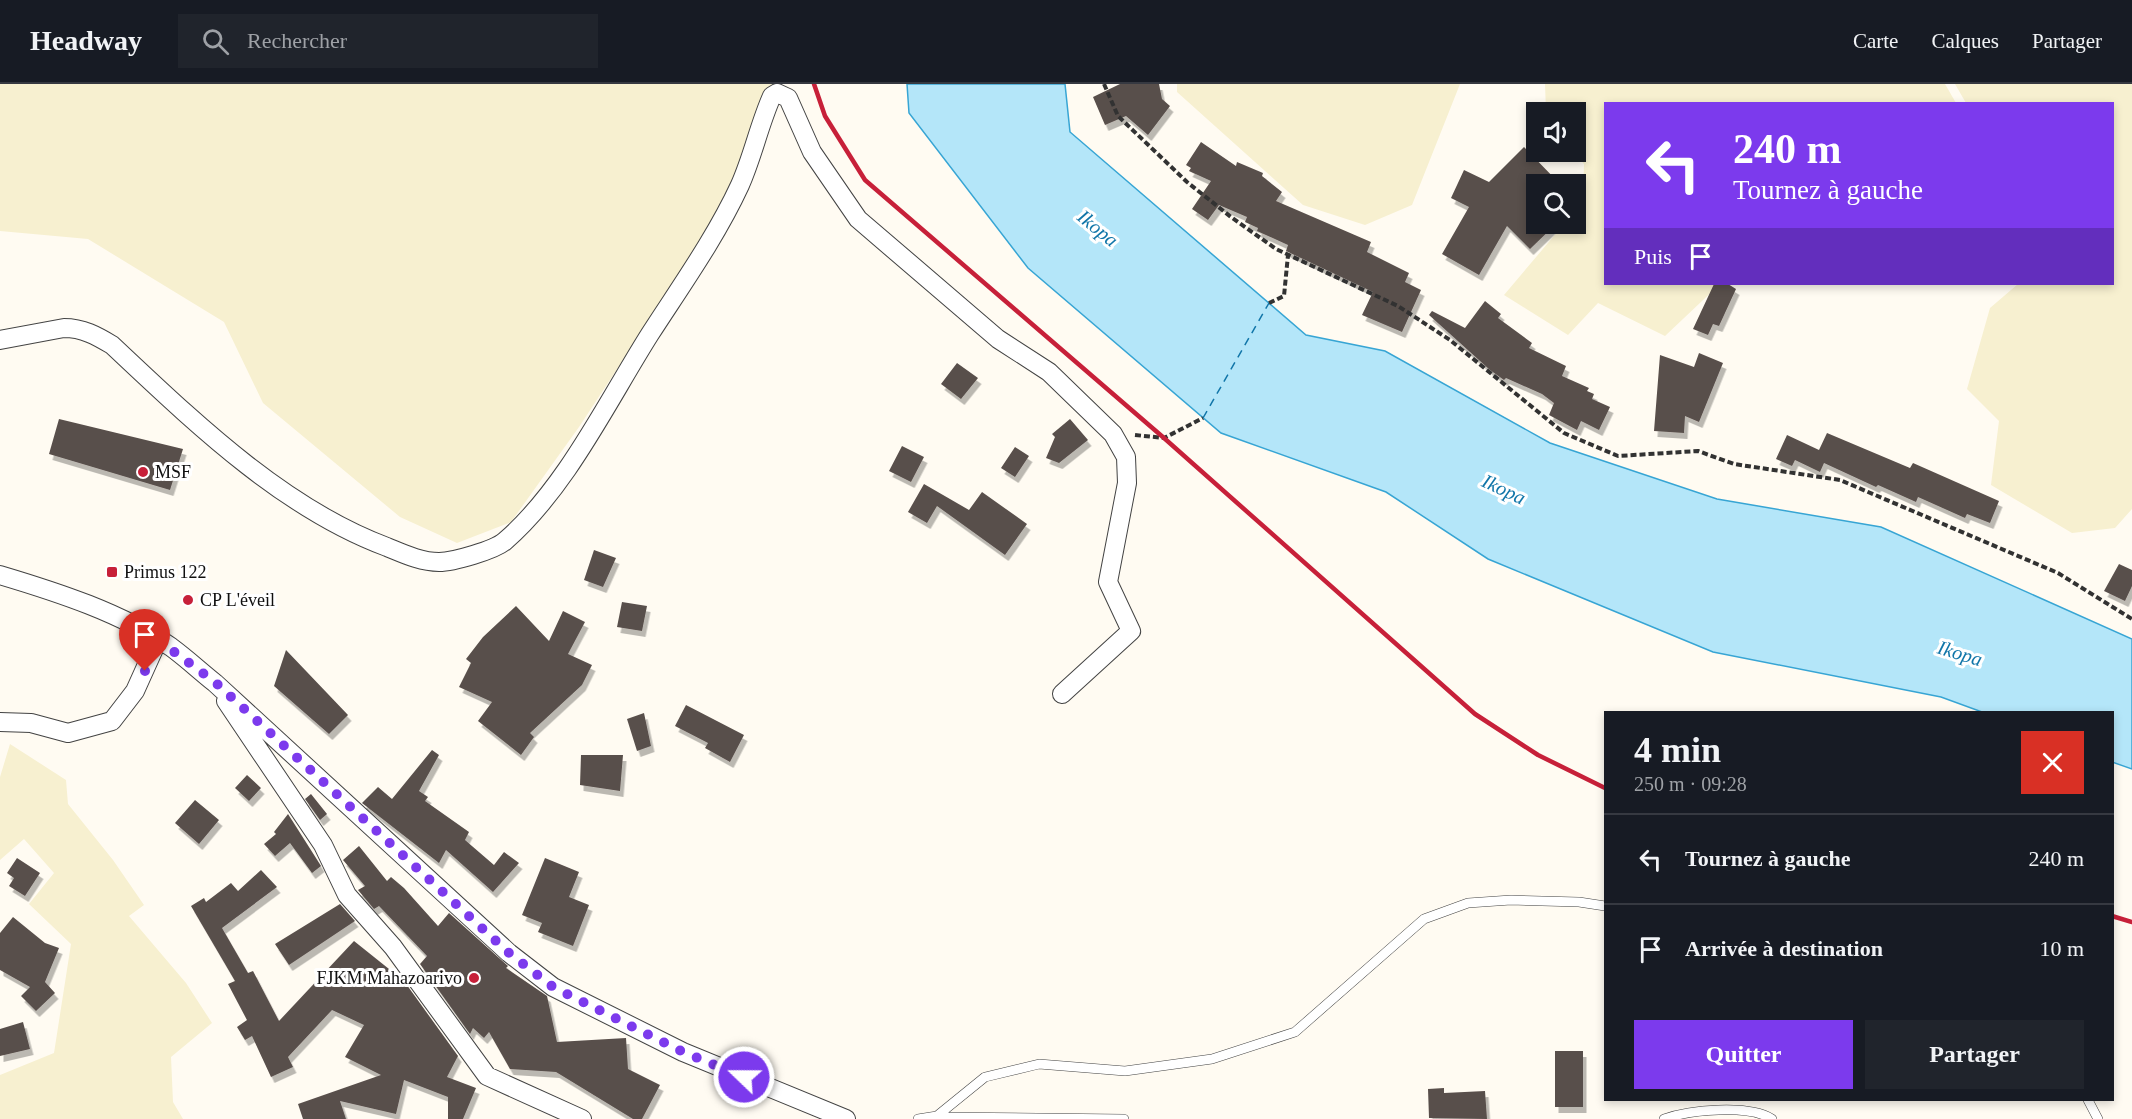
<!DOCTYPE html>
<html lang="fr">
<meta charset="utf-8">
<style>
body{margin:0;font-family:"Times New Roman",serif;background:#20242c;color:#f1f3f6;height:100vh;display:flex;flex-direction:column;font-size:22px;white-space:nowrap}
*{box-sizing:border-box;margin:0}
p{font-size:20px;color:#9ea1a6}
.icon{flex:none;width:33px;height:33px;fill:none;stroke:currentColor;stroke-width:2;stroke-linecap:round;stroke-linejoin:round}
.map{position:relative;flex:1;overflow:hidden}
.drawer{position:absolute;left:1604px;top:627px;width:510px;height:390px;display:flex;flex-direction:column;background:#171b24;border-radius:0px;box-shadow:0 3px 9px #0003}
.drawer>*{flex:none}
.top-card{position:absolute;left:1604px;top:18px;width:510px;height:183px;border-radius:0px;box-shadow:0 3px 9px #0003;background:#7c3aed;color:#fff;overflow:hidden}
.controls{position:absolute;left:1526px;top:18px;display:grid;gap:12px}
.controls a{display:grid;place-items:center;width:60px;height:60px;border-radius:0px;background:#171b24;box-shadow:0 3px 9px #0003;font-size:30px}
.pin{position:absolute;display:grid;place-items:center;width:51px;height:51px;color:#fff;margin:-62px -26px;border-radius:50% 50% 50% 0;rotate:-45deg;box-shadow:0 0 6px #0007}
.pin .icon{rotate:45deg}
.me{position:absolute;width:66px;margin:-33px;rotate:292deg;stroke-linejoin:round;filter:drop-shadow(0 0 4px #0008)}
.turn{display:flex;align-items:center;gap:21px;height:126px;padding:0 30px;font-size:27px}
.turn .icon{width:78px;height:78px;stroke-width:2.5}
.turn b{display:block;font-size:42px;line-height:51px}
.then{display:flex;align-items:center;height:57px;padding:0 30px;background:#0003;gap:12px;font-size:22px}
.round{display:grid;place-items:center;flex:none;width:63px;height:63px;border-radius:0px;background:#20242c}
.headline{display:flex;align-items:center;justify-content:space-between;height:102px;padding:0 30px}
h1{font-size:36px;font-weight:700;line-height:45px}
.button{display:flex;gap:12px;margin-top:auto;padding:12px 30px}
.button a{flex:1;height:69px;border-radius:0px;background:#7c3aed;color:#fff;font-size:24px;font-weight:700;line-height:69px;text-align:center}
.button a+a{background:#20242c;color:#f1f3f6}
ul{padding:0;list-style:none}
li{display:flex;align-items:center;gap:18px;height:90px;padding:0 30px;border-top:2px solid #363941}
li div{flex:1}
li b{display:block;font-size:22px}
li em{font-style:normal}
header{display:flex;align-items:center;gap:36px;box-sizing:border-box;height:84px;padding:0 30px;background:#171b24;border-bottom:2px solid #363941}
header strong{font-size:28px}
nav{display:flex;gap:33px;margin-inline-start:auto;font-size:21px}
.search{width:420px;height:54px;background:#20242c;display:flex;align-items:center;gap:15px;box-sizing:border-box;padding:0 21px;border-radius:0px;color:#9ea1a6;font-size:22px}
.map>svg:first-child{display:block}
</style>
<header>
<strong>Headway</strong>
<div class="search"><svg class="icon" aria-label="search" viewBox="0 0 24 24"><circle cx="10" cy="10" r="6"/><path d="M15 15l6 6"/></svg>Rechercher</div>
<nav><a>Carte</a><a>Calques</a><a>Partager</a></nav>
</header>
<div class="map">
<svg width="2132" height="1035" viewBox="0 0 2132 1035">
<defs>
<filter id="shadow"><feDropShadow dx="3.5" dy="6" stdDeviation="0" flood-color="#0004"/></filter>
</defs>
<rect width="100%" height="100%" fill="#fffbf2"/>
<path fill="#f7f0d0" d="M 0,0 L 778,0 L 745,81 L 673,200 L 579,343 L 511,438 L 457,459 L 400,433 L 263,319 L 224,238 L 88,155 L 0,147 Z
M 1177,0 L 1460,0 L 1412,121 L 1365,141 L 1303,121 L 1177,8 Z
M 1545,0 L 1945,0 L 1956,19 L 1605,20 L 1605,200 L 1720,200 L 1665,252 L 1598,219 L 1568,251 L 1504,211 L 1564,140 L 1575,140 L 1575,123 L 1583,110 L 1584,80 L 1573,68 L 1575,28 L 1546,28 Z
M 1955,0 L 2132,0 L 2132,425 L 2115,444 L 2072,449 L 1991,401 L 1999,337 L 1967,305 L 1990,224 L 2018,200 L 2112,200 L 2112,20 L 1966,19 Z
M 10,660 L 66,696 L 68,720 L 113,776 L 144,821 L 129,832 L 186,899 L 212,939 L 171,973 L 173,1018 L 183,1035 L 0,1035 L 0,991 L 54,969 L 71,860 L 29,820 L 54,789 L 24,755 L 0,776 L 0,693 Z"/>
<path fill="#b4e6f9" stroke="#37a5d4" stroke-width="1.5" d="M 907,0 L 1065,0 L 1070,48 L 1306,251 L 1385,267 L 1550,359 L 1717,415 L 1881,443 L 2132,555 L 2132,685 L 2112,678 L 2112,628 L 1982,628 L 1941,613 L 1713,568 L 1488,475 L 1386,408 L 1221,349 L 1028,184 L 909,29 Z"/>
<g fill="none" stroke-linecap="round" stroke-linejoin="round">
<path stroke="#1176a9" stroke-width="1.5" stroke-dasharray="8 6" stroke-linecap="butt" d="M 1203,334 L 1269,219"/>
</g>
<path fill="#594f4b" filter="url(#shadow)" d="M 1120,0 L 1159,0 L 1162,15 L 1170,22 L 1148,51 L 1126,32 L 1105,41 L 1093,13 Z
M 1201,58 L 1236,82 L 1237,78 L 1263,89 L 1262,92 L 1282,108 L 1276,117 L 1371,158 L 1367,168 L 1409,189 L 1405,198 L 1421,206 L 1402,248 L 1362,231 L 1373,208 L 1286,167 L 1288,161 L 1257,147 L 1258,144 L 1245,138 L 1247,133 L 1219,121 L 1208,136 L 1192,125 L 1211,97 L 1189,87 L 1191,84 L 1186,81 Z
M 1524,63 L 1560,100 L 1536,100 L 1536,140 L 1556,140 L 1530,165 L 1507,142 L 1479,191 L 1442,170 L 1469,123 L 1451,114 L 1464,86 L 1489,98 Z
M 1714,200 L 1728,200 L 1736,205 L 1719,242 L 1713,240 L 1708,251 L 1693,245 Z
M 1485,217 L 1501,230 L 1498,234 L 1532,259 L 1529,264 L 1566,282 L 1562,292 L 1589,304 L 1587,307 L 1594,310 L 1592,315 L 1610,323 L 1599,346 L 1581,337 L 1577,346 L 1549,331 L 1554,319 L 1542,310 L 1506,294 L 1504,296 L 1490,286 L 1429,231 L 1432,227 L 1465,244 Z
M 1699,269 L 1723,279 L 1699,338 L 1685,332 L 1684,349 L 1654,347 L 1660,271 L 1694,283 Z
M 957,279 L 978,294 L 961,315 L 941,300 Z
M 59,335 L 183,365 L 170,406 L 49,370 Z
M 1070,335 L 1088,356 L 1059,379 L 1046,374 L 1055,353 L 1052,350 Z
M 1827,349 L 1910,384 L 1913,379 L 1999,417 L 1990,439 L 1967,430 L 1965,434 L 1918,413 L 1916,418 L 1878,401 L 1876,403 L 1824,379 L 1820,388 L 1795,376 L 1792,382 L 1776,375 L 1787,351 L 1819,366 Z
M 902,362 L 924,373 L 911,398 L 889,387 Z
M 1015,363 L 1029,372 L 1015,393 L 1001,384 Z
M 924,400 L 969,426 L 982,408 L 1027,440 L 1005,471 L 937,422 L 927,439 L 908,428 Z
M 594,466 L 616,474 L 603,503 L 584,496 Z
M 2119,480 L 2132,486 L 2132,502 L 2125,517 L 2104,507 Z
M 622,518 L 647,522 L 642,547 L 617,543 Z
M 516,522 L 549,557 L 563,527 L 585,538 L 568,570 L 592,581 L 582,601 L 530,649 L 534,653 L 521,671 L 478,637 L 492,618 L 459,603 L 471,579 L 466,575 L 483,553 Z
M 286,566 L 348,631 L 329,650 L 274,602 Z
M 686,621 L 744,651 L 730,678 L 705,664 L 708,659 L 675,642 Z
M 644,629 L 651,662 L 637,667 L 627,635 Z
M 432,666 L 439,671 L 419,707 L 428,713 L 425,717 L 469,748 L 465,756 L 494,781 L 504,768 L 519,779 L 493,808 L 446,766 L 439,779 L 362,719 L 378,703 L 392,715 Z
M 581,671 L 623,671 L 620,707 L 580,701 Z
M 247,691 L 261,704 L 249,717 L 235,704 Z
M 311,710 L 327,730 L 320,736 L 305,715 Z
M 195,716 L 219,736 L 199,760 L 175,739 Z
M 288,730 L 321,782 L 312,789 L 290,759 L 275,772 L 264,760 L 276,750 L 274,748 Z
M 359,762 L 387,797 L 391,793 L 404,804 L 438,842 L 449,829 L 508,882 L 506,884 L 547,912 L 557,958 L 626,954 L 628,985 L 660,1001 L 642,1035 L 633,1035 L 556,988 L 510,985 L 489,948 L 484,954 L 473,944 L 470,950 L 420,880 L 427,872 L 379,822 L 374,825 L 358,806 L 365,802 L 343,776 Z
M 17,774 L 40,789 L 25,812 L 9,802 L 14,794 L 7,789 Z
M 545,774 L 579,788 L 569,813 L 589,821 L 573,862 L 538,848 L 542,839 L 522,831 Z
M 261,786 L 277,803 L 222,844 L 248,889 L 253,887 L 279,937 L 354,857 L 404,897 L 458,972 L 447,993 L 476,1004 L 463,1035 L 448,1035 L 448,1013 L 404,996 L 396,1030 L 340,1017 L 346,1035 L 303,1035 L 298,1020 L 381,991 L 345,973 L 364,941 L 332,926 L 288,973 L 293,983 L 271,993 L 252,952 L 245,956 L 237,943 L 247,936 L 228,900 L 235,897 L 191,822 L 204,814 L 206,818 L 231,799 L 238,807 Z
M 340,820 L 355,837 L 289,881 L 275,860 Z
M 13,833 L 45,859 L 59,864 L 45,898 L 55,909 L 36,927 L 21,912 L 30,903 L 0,886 L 0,849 Z
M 23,938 L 30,965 L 0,972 L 0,945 Z
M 1555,967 L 1583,967 L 1583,1023 L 1555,1023 Z
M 1444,1004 L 1444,1009 L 1485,1007 L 1487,1035 L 1429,1034 L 1428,1005 Z"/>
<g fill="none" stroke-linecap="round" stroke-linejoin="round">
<defs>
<path id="service" d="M 2088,1016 L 2098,1035
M 937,1033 L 1124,1035
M 918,1035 L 937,1032 L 985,993 L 1039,980 L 1125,987 L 1212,975 L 1295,948 L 1424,835 L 1468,819 L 1511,816 L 1579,818 L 1605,822
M 1664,1035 C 1689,1026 1748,1020 1772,1035"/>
<path id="minor" d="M 0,256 L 64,244 C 83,244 97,252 112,261 C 193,337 282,424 387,463 C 404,470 421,478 439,478 C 453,478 495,466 505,457 C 566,404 607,318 650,250 C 681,202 716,153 740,101 C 753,72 759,41 772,12 L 777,9 L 788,14 L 812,68 L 858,135 L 998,255 L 1049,288 L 1113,350 L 1126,373 L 1127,399 L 1108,498 L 1131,547 L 1062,610
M 0,491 C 57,508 122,529 171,563 C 186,574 200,587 215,599 L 509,869 L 553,903 L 683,968 L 846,1035
M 226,617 L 323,761 L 347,811 L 393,863 L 487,992 L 582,1035
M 0,638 L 31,639 L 68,649 L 112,637 L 135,607 L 158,556"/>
</defs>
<use href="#service" stroke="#434343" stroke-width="10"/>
<use href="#minor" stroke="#434343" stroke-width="20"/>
<path stroke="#323232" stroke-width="4" stroke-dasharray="6 3" stroke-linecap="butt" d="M 1104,0 L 1118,32 L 1187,98 L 1231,133 L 1276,165 L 1398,222 L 1450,256 L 1564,349 L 1618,372 L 1698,367 L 1734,380 L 1840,396 L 2058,489 L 2132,535
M 1269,219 L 1284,212 L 1288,171
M 1135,351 L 1164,354 L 1203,334"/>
<use href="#service" stroke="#fff" stroke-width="9"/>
<use href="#minor" stroke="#fff" stroke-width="18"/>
<path stroke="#c72039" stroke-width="4.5" d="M 814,0 L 825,32 L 865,96 L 1164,354 L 1475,630 L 1538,671 L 1605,704
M 2112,832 L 2132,838"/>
</g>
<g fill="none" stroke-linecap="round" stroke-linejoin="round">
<path stroke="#7c3aed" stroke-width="10" stroke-dasharray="0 18" d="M 145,587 L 158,556 L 215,598 L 509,869 L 553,903 L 683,968 L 744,993"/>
</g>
<g fill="#c72039" stroke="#fff" stroke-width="2">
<circle cx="143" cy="388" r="6"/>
<rect x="106" y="482" width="12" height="12" rx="3"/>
<circle cx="188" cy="516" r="6"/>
<circle cx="474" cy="894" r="6"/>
</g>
<g text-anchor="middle" stroke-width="6" stroke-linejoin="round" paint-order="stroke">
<g font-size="18" fill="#101010" stroke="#fff" text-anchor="start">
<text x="155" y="394">MSF</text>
<text x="124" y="494">Primus 122</text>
<text x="200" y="522">CP L'éveil</text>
<text x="462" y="900" text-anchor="end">FJKM Mahazoarivo</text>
</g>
<g font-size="20" font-style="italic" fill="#1176a9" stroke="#fff">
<text transform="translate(1098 144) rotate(39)" y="7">Ikopa</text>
<text transform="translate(1504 405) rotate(25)" y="7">Ikopa</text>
<text transform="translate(1960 569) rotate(17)" y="7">Ikopa</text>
</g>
</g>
</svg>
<div class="controls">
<a><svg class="icon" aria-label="sound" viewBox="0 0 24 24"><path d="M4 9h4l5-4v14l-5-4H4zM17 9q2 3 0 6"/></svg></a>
<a><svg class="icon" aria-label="search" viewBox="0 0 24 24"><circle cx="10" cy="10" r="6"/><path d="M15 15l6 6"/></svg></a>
</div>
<div class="pin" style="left:145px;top:587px;background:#d93025"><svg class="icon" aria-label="arrive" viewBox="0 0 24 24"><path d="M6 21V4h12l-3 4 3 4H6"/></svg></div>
<svg class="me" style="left:744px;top:993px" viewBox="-20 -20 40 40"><circle r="17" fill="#7c3aed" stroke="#fff" stroke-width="3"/><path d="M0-11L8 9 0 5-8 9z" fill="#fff"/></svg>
<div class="top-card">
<div class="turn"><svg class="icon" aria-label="left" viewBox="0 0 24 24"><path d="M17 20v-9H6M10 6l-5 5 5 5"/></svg><div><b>240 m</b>Tournez à gauche</div></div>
<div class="then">Puis<svg class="icon" aria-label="arrive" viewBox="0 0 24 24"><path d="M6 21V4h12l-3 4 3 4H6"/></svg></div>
</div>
<section class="drawer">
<div class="headline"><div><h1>4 min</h1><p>250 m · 09:28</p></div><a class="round" style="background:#d93025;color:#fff"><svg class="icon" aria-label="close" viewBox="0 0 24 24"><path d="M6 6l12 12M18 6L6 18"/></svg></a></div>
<ul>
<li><svg class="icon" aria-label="left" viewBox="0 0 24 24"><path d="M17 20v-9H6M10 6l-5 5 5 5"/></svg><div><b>Tournez à gauche</b></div><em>240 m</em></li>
<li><svg class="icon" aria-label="arrive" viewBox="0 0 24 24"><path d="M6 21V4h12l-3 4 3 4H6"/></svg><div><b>Arrivée à destination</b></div><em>10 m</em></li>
</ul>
<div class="button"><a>Quitter</a><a>Partager</a></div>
</section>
</div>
